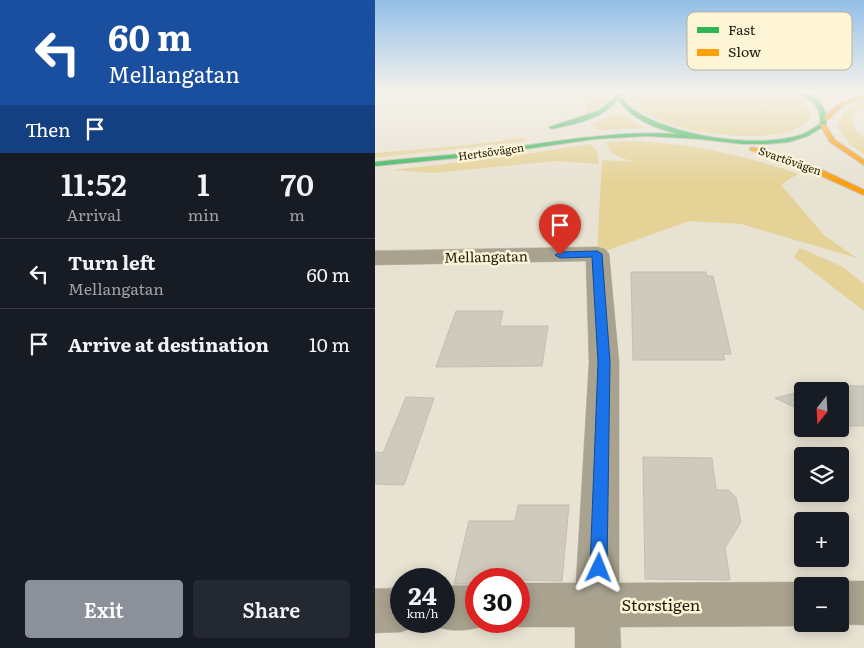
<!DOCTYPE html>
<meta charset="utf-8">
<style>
body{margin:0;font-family:Literata,serif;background:#242831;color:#f1f3f6;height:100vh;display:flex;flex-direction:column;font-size:19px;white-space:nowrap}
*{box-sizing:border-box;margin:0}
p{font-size:16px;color:#9ea1a6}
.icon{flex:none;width:28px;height:28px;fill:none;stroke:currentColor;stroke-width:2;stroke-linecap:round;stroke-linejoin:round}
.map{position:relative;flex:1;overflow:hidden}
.side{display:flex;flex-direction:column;background:#171b24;width:375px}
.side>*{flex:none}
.guide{background:#1a4fa0;color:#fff;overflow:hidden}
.needle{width:32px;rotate:198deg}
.buttons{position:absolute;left:419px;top:382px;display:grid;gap:10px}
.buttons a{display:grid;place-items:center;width:55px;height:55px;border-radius:5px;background:#171b24;box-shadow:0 2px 12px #0003;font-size:25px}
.speed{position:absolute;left:15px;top:568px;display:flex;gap:10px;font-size:25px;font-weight:700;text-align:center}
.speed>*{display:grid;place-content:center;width:65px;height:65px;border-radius:50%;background:#171b24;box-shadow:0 2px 12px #0003;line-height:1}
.speed small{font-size:12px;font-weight:400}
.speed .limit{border:8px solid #d22;background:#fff;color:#111}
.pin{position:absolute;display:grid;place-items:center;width:42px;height:42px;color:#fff;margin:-51px -21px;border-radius:50% 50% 50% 0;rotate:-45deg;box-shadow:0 0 5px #0007}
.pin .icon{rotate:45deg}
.me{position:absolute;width:55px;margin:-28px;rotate:2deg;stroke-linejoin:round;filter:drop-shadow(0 0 4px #0008)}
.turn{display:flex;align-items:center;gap:18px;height:105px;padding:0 25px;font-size:22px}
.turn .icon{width:65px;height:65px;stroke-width:2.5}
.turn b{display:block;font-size:35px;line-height:42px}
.then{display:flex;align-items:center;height:48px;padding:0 25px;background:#0003;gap:10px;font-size:19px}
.eta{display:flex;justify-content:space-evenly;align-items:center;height:85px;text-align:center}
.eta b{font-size:30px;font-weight:600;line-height:35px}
.primary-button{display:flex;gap:10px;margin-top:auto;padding:10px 25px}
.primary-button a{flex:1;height:58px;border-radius:5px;background:#8c9099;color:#fff;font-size:20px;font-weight:600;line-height:58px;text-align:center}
.primary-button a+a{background:#242831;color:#f1f3f6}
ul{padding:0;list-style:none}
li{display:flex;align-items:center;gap:15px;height:70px;padding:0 25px;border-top:1px solid #363941}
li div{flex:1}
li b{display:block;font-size:19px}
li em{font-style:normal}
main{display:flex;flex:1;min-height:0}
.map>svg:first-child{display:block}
</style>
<main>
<section class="side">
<div class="guide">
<div class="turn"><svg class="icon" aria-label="left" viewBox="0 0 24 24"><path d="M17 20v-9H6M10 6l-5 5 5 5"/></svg><div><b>60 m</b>Mellangatan</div></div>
<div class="then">Then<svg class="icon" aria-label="arrive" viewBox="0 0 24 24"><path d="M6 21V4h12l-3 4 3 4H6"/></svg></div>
</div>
<div class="eta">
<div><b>11:52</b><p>Arrival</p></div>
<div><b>1</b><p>min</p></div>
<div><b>70</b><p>m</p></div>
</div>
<ul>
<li><svg class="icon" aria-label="left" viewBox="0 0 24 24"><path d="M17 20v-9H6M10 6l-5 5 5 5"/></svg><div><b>Turn left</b><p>Mellangatan</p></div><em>60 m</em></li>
<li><svg class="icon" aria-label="arrive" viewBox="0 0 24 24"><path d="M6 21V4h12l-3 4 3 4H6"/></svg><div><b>Arrive at destination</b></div><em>10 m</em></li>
</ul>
<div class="primary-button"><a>Exit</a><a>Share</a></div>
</section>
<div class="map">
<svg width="489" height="648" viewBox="0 0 489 648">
<rect width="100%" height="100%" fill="#e8e2d2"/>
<path fill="#e5d297" d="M 211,92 L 236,92 L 236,93 C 230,105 223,109 211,114 Z
M 258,92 L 406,92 C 420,98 433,102 436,117 C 416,153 271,133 256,99 Z
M 438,92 L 489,92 L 489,95 L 474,96 L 454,102 Z
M 489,101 L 489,107 L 480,112 L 476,119 L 481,130 L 489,138 L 489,155 L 475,144 L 463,127 C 469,108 470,107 489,101 Z
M 242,114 L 272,128 L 223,130 L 216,124 Z
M 149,138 L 152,140 L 144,142 L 0,158 L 0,153 L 92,145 Z
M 253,141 C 312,143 367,154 423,174 L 406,185 L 450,236 L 482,258 L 366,224 L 314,221 L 222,254 L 227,160 L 260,162 C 247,158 235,157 232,142 Z
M 216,144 L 222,151 L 224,164 L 182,161 L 58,173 L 17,170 L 129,157 Z
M 425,248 L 468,267 L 489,284 L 489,311 L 419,257 Z"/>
<path fill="#cecabd" stroke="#c3beb2" d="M 256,272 L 331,272 L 332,276 L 338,276 L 356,354 L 348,354 L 350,360 L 258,360 Z
M 81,311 L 128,311 L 125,326 L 173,326 L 167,366 L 61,367 Z
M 447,386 L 489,386 L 489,426 L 465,426 L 465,391 L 428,391 Z
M 428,391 L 428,411 L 400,398 Z
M 31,397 L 59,398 L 29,485 L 0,484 L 0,452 L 8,453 Z
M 268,457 L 337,458 L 341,490 L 353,490 L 361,497 L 366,522 L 350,548 L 355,580 L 270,579 Z
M 143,505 L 194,505 L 187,581 L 101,579 L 101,583 L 79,584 L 94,521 L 140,521 Z"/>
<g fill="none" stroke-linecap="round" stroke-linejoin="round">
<defs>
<path id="street" d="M 222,247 L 230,249 L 234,254 L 244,362 L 244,583 L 428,582 L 438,586 L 428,586 L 428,624 L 434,624 L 428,626 L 245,627 L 246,648 L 200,648 L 200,627 L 144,627 L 130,621 L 144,621 L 144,583 L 201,583 L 214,362 L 211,261 L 0,265 L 0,251 Z
M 465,581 L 489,581 L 489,625 L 462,624 L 465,624 L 465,586 L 452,586 Z
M 101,585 L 101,621 L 117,621 L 117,623 C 94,632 76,633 53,624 L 52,621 L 69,621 L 69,586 Z
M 26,588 L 26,621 L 44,621 L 42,626 L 26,632 L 0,633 L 0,589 Z"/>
<path id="fast" d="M 243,92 L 249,92 L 246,97 C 250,101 253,107 259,110 C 296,136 385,150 428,134 C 434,131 440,127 445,124 C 447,106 436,101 423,92 C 442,92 453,107 451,125 L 433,136 L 414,142 L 392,144 L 368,144 L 324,139 L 272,136 L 220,139 L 102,156 L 0,166 L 0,162 C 34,158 68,156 102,152 C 170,144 235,130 303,134 C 280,128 258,120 243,100 C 226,119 201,124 177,129 L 174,127 L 223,111 L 238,99 Z"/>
<path id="slow" d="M 489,95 L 489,99 L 469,105 L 452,120 L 447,119 L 465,103 Z
M 446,124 L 450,124 L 460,140 L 489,160 L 489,165 L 455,142 L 445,125 Z
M 377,147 L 435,164 L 489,190 L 489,195 L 429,168 L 375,150 L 375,148 Z"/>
</defs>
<use href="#street" stroke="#c2bdb1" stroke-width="1"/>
<use href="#fast" stroke="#c2bdb1" stroke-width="2"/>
<use href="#slow" stroke="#c2bdb1" stroke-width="2"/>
<use href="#street" fill="#a9a28f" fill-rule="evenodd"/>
<use href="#fast" fill="#30b455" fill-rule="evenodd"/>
<use href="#slow" fill="#ff9f0a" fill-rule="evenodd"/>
</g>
<linearGradient id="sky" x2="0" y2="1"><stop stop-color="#92bfe8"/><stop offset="0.5" stop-color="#f5f2eb"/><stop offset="1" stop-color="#f5f2eb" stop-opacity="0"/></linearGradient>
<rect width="489" height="183" fill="url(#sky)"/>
<path fill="#1a73e8" stroke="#114b97" d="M 222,251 L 227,254 L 235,362 L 232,568 L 230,574 L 224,576 L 217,574 L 215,568 L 223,362 L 217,257 L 185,258 L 180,255 L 185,252 Z"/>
<g text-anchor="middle" stroke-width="5" stroke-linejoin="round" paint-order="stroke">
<g font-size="11" fill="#1f1b10" stroke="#fef4d6">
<text transform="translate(116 152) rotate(-8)" y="4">Hertsövägen</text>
<text transform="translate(415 161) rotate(19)" y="4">Svartövägen</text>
</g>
<g font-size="14" fill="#1f1b10" stroke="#fef4d6">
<text transform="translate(111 257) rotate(-1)" y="5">Mellangatan</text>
</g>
<g font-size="16" fill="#1f1b10" stroke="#fef4d6">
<text x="286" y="611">Storstigen</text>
</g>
</g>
<rect x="312" y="12" width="165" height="58" rx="8" fill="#fef4d6" stroke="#bbb39b" stroke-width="1"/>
<rect x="322" y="27" width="22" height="6" fill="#30b455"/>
<rect x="322" y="49" width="22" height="7" fill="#ff9f0a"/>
<g font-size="14" fill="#1f1b10">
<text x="353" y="35">Fast</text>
<text x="353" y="57">Slow</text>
</g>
</svg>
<div class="buttons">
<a><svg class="needle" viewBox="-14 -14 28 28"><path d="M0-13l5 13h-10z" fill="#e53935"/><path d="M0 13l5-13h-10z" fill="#9ea1a6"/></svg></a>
<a><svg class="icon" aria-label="layers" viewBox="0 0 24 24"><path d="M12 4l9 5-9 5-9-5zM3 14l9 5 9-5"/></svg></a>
<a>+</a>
<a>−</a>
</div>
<div class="speed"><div>24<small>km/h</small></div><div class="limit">30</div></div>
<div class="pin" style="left:185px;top:255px;background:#d93025"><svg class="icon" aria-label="arrive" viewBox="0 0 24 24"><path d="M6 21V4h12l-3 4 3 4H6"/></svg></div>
<svg class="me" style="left:224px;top:568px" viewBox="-20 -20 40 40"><path d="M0-17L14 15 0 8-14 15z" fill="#1a73e8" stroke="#fff" stroke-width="4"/></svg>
</div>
</main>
